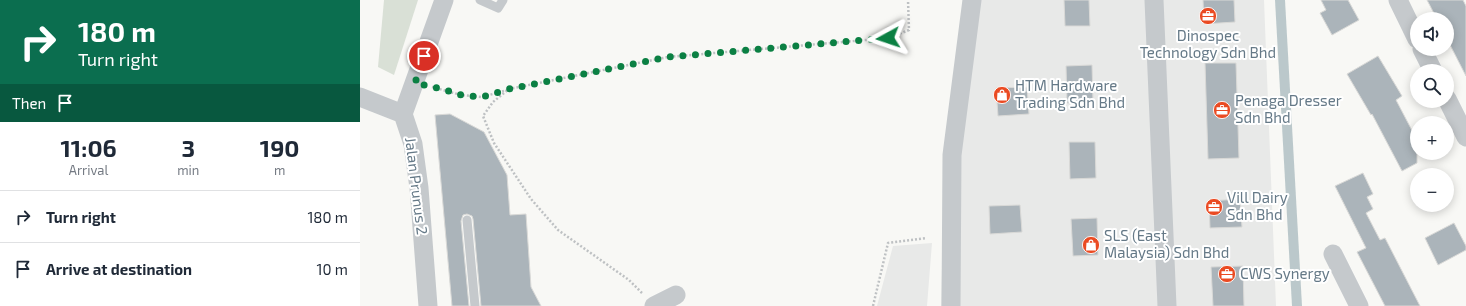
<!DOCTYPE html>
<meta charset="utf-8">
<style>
body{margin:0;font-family:"Exo 2",sans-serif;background:#f2f2f3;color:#1f2937;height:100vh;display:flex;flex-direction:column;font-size:15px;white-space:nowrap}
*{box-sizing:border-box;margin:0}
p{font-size:13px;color:#747a83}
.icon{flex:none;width:22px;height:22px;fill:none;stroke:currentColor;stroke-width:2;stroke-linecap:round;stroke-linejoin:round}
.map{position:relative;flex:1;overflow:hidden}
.panel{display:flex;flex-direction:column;background:#fff;width:360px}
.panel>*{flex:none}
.top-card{background:#0b6e4f;color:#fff;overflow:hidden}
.buttons{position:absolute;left:1050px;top:12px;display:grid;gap:8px}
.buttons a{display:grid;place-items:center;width:44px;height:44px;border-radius:50%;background:#fff;box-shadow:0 2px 10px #0003;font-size:20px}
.pin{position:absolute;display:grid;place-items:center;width:34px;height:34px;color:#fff;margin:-17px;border:2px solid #fff;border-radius:50%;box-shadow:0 1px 4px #0007}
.me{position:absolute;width:44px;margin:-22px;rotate:265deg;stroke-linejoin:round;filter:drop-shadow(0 0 3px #0008)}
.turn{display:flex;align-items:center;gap:14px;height:84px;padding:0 12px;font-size:18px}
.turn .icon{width:52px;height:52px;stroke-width:2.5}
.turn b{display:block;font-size:28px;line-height:34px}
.then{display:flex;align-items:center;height:38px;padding:0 12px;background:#0003;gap:8px;font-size:15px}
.eta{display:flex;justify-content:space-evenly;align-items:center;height:68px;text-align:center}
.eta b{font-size:24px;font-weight:700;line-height:28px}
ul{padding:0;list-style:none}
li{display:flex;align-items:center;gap:12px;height:52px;padding:0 12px;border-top:1px solid #e0e1e3}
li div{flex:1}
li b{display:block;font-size:15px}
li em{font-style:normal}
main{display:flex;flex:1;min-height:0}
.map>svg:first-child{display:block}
</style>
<main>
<section class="panel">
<div class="top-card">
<div class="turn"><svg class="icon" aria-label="right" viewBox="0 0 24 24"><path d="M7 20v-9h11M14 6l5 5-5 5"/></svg><div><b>180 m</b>Turn right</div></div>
<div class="then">Then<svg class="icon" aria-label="arrive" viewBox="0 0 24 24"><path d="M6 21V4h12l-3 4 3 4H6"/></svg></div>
</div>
<div class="eta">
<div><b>11:06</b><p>Arrival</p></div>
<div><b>3</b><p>min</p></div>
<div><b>190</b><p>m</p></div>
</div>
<ul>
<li><svg class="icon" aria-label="right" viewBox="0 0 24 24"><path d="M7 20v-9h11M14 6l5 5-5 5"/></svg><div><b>Turn right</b></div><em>180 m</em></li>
<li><svg class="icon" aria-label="arrive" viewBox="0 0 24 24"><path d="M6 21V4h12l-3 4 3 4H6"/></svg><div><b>Arrive at destination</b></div><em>10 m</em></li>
</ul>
</section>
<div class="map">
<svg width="1106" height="306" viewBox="0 0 1106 306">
<rect width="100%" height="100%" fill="#f8f8f5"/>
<path fill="#e8e9e8" d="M 603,0 L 904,0 L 916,306 L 581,306 L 585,152 Z
M 572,243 L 567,306 L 517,306 L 533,246 Z"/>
<path fill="#d9e0d6" d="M 24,0 L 58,0 L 34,75 L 18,67 Z"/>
<path fill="#bbc8cb" d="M 915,0 L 925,0 L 942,306 L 932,306 Z"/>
<path fill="#abb4ba" stroke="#d9d9d7" d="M 704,0 L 729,0 L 730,26 L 705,26 Z
M 843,0 L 874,0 L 875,22 L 844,24 Z
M 961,0 L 988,0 L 999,20 L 972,35 L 960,13 L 966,10 Z
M 1067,0 L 1103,0 L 1106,6 L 1106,76 L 1087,39 L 1087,19 L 1077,19 Z
M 1018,56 L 1042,96 L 1036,100 L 1057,140 L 1057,163 L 1042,171 L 1012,114 L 1011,115 L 987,74 Z
M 845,63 L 876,63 L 879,158 L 848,159 Z
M 732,65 L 733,102 L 707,103 L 706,66 Z
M 667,87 L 669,114 L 638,116 L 636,88 Z
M 90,114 L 124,132 L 147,175 L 150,215 L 166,214 L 171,287 L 181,306 L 121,306 L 113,219 L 112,216 L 107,214 L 103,215 L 101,221 L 109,306 L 92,306 L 75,115 Z
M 709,142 L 735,142 L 736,178 L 710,179 Z
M 1003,173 L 1013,194 L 1007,197 L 1013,209 L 1006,213 L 1020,240 L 1025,238 L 1060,306 L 1025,306 L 997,252 L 1006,248 L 975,186 Z
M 880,199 L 882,227 L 850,228 L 849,201 Z
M 660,205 L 662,232 L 630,234 L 629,206 Z
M 737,218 L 738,255 L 713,256 L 711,219 Z
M 1094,223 L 1106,246 L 1106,250 L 1078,265 L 1065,238 Z
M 883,266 L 884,306 L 853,306 L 851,267 Z"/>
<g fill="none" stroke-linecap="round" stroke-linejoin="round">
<path stroke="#bec1c3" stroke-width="2.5" stroke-dasharray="2 2" stroke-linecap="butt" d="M 72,87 L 101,95 L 122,97 L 147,90
M 282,293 L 269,280 L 198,230 L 171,199 L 134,143 L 123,116 L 133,102 L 149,89 L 308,57 L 529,38 L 549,30 L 548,0
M 513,306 L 528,243 L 566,238"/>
<path stroke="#c5c9cc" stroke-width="9" d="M 120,0 L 138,8 L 143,0
M 107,220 L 115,306"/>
<path stroke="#c5c9cc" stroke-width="19" d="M 794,0 L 807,306
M 1038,0 L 1057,39
M 1062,49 L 1073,71
M 0,97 L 43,114 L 53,144 L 59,188 L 68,306
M 1087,99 L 1106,137
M 43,114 L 84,0
M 973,254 L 999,306
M 294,306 L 316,295
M 591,306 L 592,155 L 612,0"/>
</g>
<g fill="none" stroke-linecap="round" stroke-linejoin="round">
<path stroke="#0b8043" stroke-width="7" stroke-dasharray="0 12.6" d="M 64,56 L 55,83 L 82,89 L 101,95 L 122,97 L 149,89 L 308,57 L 528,38"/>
</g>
<defs>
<symbol id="office-disc" viewBox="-11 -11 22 22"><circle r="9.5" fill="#ea4b23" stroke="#fff"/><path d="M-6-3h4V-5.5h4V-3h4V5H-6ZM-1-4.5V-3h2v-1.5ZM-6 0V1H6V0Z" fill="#fff"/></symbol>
<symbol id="shop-disc" viewBox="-11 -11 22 22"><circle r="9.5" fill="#ea4b23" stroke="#fff"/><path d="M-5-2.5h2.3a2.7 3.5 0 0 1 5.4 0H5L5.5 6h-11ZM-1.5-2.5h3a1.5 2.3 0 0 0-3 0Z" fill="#fff"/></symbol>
</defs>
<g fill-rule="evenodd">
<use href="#office-disc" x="838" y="6" width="20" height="20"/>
<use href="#shop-disc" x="632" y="85" width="20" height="20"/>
<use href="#office-disc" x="852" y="100" width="20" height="20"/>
<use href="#office-disc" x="844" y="197" width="20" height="20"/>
<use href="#shop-disc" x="721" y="235" width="20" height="20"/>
<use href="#office-disc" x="857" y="264" width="20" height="20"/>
</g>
<g text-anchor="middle" stroke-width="4" stroke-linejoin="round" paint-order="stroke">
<g font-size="15" fill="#657987" stroke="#fff" text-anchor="start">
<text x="848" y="41" text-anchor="middle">Dinospec<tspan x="848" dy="17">Technology Sdn Bhd</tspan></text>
<text x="655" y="91">HTM Hardware<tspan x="655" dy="17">Trading Sdn Bhd</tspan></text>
<text x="875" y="106">Penaga Dresser<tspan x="875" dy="17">Sdn Bhd</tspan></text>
<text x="867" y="203">Vill Dairy<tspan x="867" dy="17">Sdn Bhd</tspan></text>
<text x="744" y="241">SLS (East<tspan x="744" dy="17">Malaysia) Sdn Bhd</tspan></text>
<text x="880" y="279">CWS Synergy</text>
</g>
<g font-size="15" fill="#657987" stroke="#fff">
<text transform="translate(56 186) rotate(83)" y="5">Jalan Prunus 2</text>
</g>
</g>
</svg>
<div class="buttons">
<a><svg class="icon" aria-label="sound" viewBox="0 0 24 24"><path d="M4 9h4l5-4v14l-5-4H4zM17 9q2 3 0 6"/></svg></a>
<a><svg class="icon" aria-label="search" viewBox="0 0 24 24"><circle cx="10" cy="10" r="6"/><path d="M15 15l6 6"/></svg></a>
<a>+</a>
<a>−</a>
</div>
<div class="pin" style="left:64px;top:56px;background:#d93025"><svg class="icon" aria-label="arrive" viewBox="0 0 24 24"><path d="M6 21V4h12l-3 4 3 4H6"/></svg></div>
<svg class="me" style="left:528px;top:38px" viewBox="-20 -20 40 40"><path d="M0-17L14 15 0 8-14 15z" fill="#0b8043" stroke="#fff" stroke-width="4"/></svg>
</div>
</main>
